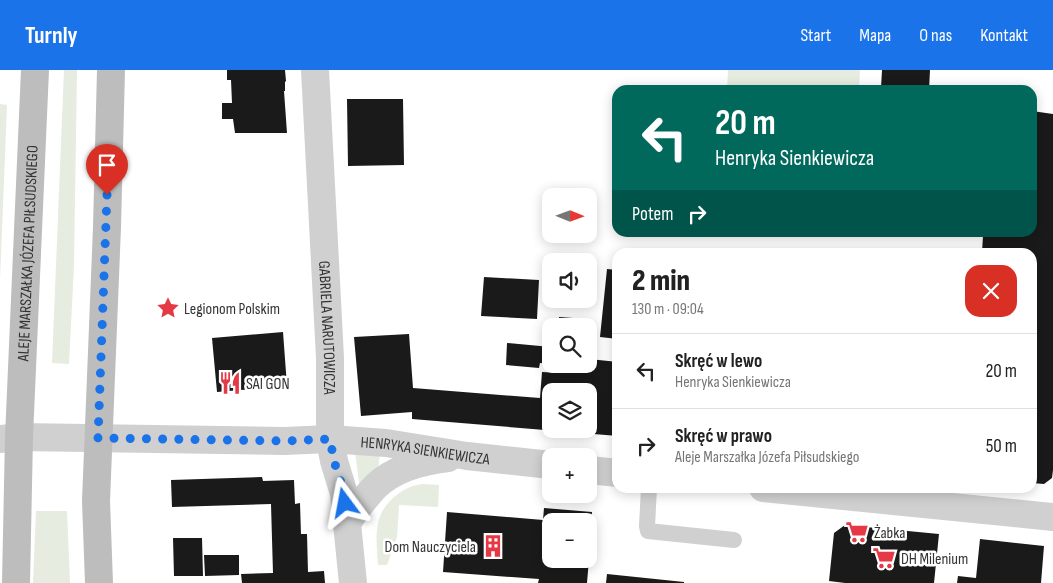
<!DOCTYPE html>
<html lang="pl">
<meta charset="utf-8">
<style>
body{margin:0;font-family:"Sofia Sans Condensed",sans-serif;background:#f6f6f6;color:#222;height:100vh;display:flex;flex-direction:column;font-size:19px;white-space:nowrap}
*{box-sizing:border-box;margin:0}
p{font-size:16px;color:#767676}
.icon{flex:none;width:28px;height:28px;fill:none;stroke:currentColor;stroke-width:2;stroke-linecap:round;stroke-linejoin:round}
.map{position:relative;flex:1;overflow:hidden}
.drawer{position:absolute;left:612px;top:178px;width:425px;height:245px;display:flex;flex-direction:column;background:#fff;border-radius:15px;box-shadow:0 2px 12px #0003}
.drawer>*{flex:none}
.top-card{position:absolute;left:612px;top:15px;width:425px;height:152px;border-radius:15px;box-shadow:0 2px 12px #0003;background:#00695c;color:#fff;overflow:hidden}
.needle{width:32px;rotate:91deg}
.tools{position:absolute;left:542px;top:118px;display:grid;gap:10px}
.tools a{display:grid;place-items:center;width:55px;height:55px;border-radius:10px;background:#fff;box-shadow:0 2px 12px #0003;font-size:25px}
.pin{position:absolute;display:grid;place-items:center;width:42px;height:42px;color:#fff;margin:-51px -21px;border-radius:50% 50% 50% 0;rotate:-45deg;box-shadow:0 0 5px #0007}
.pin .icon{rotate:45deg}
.me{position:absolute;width:55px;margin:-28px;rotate:347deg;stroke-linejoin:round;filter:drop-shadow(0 0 4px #0008)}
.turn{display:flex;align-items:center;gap:18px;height:105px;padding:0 20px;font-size:22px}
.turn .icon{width:65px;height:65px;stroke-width:2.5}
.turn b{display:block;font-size:35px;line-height:42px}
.then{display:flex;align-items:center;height:48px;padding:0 20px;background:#0003;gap:10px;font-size:19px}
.round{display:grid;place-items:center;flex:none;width:52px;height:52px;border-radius:15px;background:#f6f6f6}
.head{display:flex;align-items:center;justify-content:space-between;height:85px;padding:0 20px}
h1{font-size:30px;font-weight:800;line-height:38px}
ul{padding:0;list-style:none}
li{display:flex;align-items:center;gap:15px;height:75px;padding:0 20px;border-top:1px solid #e0e0e0}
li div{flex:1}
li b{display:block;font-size:19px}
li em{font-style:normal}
header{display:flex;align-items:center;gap:30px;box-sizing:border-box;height:70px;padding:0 25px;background:#1a73e8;color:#fff}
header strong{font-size:24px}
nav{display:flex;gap:28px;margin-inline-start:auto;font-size:18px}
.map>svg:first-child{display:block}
</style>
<header>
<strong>Turnly</strong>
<nav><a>Start</a><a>Mapa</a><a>O nas</a><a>Kontakt</a></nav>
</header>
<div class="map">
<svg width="1053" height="513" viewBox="0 0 1053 513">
<rect width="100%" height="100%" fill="#fff"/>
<path fill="#e6ecdf" d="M 64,0 L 77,0 L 74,195 L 69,294 L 52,293 Z
M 728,0 L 860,0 L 859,20 L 727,20 Z
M 0,34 L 7,35 L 0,210 Z
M 355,381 L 380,383 L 378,401 L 360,420 Z
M 423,414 L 439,415 L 438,437 L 399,435 L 397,467 L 387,495 L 378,495 C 376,467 372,443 398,424 C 406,418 413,415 423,414 Z
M 36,441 L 67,441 L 70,513 L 33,513 Z"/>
<path fill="#1a1a1a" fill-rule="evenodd" d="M 227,0 L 285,0 L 286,11 L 285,12 L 285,21 L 284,21 L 287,63 L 235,63 L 233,49 L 222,49 L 222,33 L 232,33 L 231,10 L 227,10 Z
M 882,0 L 930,0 L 929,20 L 881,18 Z
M 347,29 L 403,29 L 404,95 L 348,96 Z
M 1032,41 L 1053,44 L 1053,400 L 1052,408 L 1044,414 L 1032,413 L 1032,182 L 982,182 L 983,166 L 988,166 L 988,162 L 1032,162 Z
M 607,199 L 618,200 L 618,269 L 600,267 Z
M 484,207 L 539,210 L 537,249 L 481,246 Z
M 559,247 L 573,248 L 573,256 L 558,256 Z
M 283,262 L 287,316 L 217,322 L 212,268 Z
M 409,264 L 413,318 L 540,328 L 542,302 L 560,303 L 561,294 L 589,294 L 589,289 L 618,292 L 618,366 L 412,349 L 412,342 L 361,346 L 354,267 ZM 551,321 L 589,321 L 589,359 L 551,359 Z
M 507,273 L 551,277 L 551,294 L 540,293 L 539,298 L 506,295 Z
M 262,407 L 263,411 L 294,410 L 295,434 L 300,433 L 301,464 L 307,464 L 308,502 L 324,501 L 325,513 L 242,513 L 241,504 L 273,503 L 271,434 L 172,437 L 171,410 Z
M 544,438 L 592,442 L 590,468 L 589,468 L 589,451 L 551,451 L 551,489 L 589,489 L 587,513 L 538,513 L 539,509 L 443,502 L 447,442 L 543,450 Z
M 845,455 L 939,464 L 934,513 L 845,513 L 829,511 L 834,463 Z
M 173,468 L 202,468 L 203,506 L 174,506 Z
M 980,469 L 1044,476 L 1041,513 L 957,513 L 958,506 L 976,508 Z
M 204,485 L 239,485 L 239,505 L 205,506 Z
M 607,504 L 684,512 L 684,513 L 606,513 Z"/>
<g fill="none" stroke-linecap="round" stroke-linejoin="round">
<path stroke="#d0d0d0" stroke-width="16" d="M 649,418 L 647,456 L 648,461 L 734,470"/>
<g stroke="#d0d0d0" stroke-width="28">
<path id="s1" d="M 315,0 L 330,288 L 330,369 L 334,391 L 344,424 L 353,513"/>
<path id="s2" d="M 0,369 L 19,367 L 284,371 L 330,369 L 386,373 L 467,386 L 551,395"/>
<path d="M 589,400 L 618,403"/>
<path d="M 763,418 L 1053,447"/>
<path d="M 347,453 C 356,440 365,427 376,416 C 395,398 422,391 448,388"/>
</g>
<g stroke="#bdbdbd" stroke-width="28">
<path id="s3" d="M 16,513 L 19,367 L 35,0"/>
<path d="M 99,513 L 96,431 L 107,157 L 111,0"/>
</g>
</g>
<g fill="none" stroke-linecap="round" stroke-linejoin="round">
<path stroke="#1a73e8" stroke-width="9" stroke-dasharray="0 16.2" d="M 107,125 L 98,368 L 284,371 L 330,369 L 334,391 L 342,416 L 345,433"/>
</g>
<defs>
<symbol id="sight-bare" viewBox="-9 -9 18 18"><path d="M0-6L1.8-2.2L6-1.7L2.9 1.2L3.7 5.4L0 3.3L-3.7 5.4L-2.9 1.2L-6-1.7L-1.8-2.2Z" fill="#e63946" stroke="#fff" stroke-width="2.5" paint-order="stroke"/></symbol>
<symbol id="restaurant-bare" viewBox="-9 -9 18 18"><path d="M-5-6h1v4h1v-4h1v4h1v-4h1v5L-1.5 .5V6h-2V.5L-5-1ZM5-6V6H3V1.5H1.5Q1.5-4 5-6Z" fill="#e63946" stroke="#fff" stroke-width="2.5" paint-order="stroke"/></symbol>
<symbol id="supermarket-bare" viewBox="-9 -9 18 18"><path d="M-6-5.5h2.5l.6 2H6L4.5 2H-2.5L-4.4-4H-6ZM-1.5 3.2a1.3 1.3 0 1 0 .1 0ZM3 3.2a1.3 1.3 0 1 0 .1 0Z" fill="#e63946" stroke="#fff" stroke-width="2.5" paint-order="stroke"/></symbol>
<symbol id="building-bare" viewBox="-9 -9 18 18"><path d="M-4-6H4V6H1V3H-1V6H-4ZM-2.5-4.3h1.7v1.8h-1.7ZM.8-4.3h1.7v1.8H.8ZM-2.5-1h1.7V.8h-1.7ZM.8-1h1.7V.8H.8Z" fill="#e63946" stroke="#fff" stroke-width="2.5" paint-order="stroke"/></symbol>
</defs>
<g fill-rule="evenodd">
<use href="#sight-bare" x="152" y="222" width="32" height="32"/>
<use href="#restaurant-bare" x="214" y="297" width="32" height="32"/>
<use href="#supermarket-bare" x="841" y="446" width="32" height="32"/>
<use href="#building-bare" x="477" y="460" width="32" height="32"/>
<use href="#supermarket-bare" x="868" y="472" width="32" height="32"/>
</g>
<g text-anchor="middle" stroke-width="5" stroke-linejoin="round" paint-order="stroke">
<g font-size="16" fill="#333" stroke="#fff">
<text dy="6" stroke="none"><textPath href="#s3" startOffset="330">ALEJE MARSZAŁKA JÓZEFA PIŁSUDSKIEGO</textPath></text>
<text dy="6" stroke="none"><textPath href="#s1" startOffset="258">GABRIELA NARUTOWICZA</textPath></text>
<text dy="6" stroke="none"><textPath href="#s2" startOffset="426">HENRYKA SIENKIEWICZA</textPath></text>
</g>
<g font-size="16" fill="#333" stroke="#fff" text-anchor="start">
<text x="184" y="244">Legionom Polskim</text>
<text x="246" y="319">SAI GON</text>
<text x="874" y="468">Żabka</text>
<text x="476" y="482" text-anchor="end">Dom Nauczyciela</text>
<text x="901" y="494">DH Milenium</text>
</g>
</g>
</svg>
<div class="tools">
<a><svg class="needle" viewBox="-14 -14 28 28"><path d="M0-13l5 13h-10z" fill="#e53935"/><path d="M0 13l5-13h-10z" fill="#767676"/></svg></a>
<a><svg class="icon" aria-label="sound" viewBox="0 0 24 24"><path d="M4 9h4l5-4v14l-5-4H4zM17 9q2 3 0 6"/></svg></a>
<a><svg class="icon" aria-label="search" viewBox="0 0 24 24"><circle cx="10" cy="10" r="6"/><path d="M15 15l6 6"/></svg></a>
<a><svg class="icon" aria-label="layers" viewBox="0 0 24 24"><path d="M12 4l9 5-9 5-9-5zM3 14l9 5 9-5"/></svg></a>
<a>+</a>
<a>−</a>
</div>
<div class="pin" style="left:107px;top:125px;background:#d93025"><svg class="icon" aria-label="arrive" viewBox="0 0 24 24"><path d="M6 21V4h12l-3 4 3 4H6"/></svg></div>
<svg class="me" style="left:345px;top:433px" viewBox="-20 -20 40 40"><path d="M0-17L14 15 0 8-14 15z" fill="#1a73e8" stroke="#fff" stroke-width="4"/></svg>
<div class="top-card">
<div class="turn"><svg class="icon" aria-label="left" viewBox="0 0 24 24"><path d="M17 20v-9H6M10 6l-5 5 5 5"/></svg><div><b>20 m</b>Henryka Sienkiewicza</div></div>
<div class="then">Potem<svg class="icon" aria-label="right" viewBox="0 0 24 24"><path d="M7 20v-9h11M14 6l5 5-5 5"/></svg></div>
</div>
<section class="drawer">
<div class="head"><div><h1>2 min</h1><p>130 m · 09:04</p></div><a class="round" style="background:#d93025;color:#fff"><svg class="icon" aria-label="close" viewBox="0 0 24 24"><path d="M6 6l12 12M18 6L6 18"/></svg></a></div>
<ul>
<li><svg class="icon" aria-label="left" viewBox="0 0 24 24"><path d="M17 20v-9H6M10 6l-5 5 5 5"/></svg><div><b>Skręć w lewo</b><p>Henryka Sienkiewicza</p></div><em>20 m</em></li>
<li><svg class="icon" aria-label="right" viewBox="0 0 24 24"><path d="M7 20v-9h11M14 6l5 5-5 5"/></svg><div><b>Skręć w prawo</b><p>Aleje Marszałka Józefa Piłsudskiego</p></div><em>50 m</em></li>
</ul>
</section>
</div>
